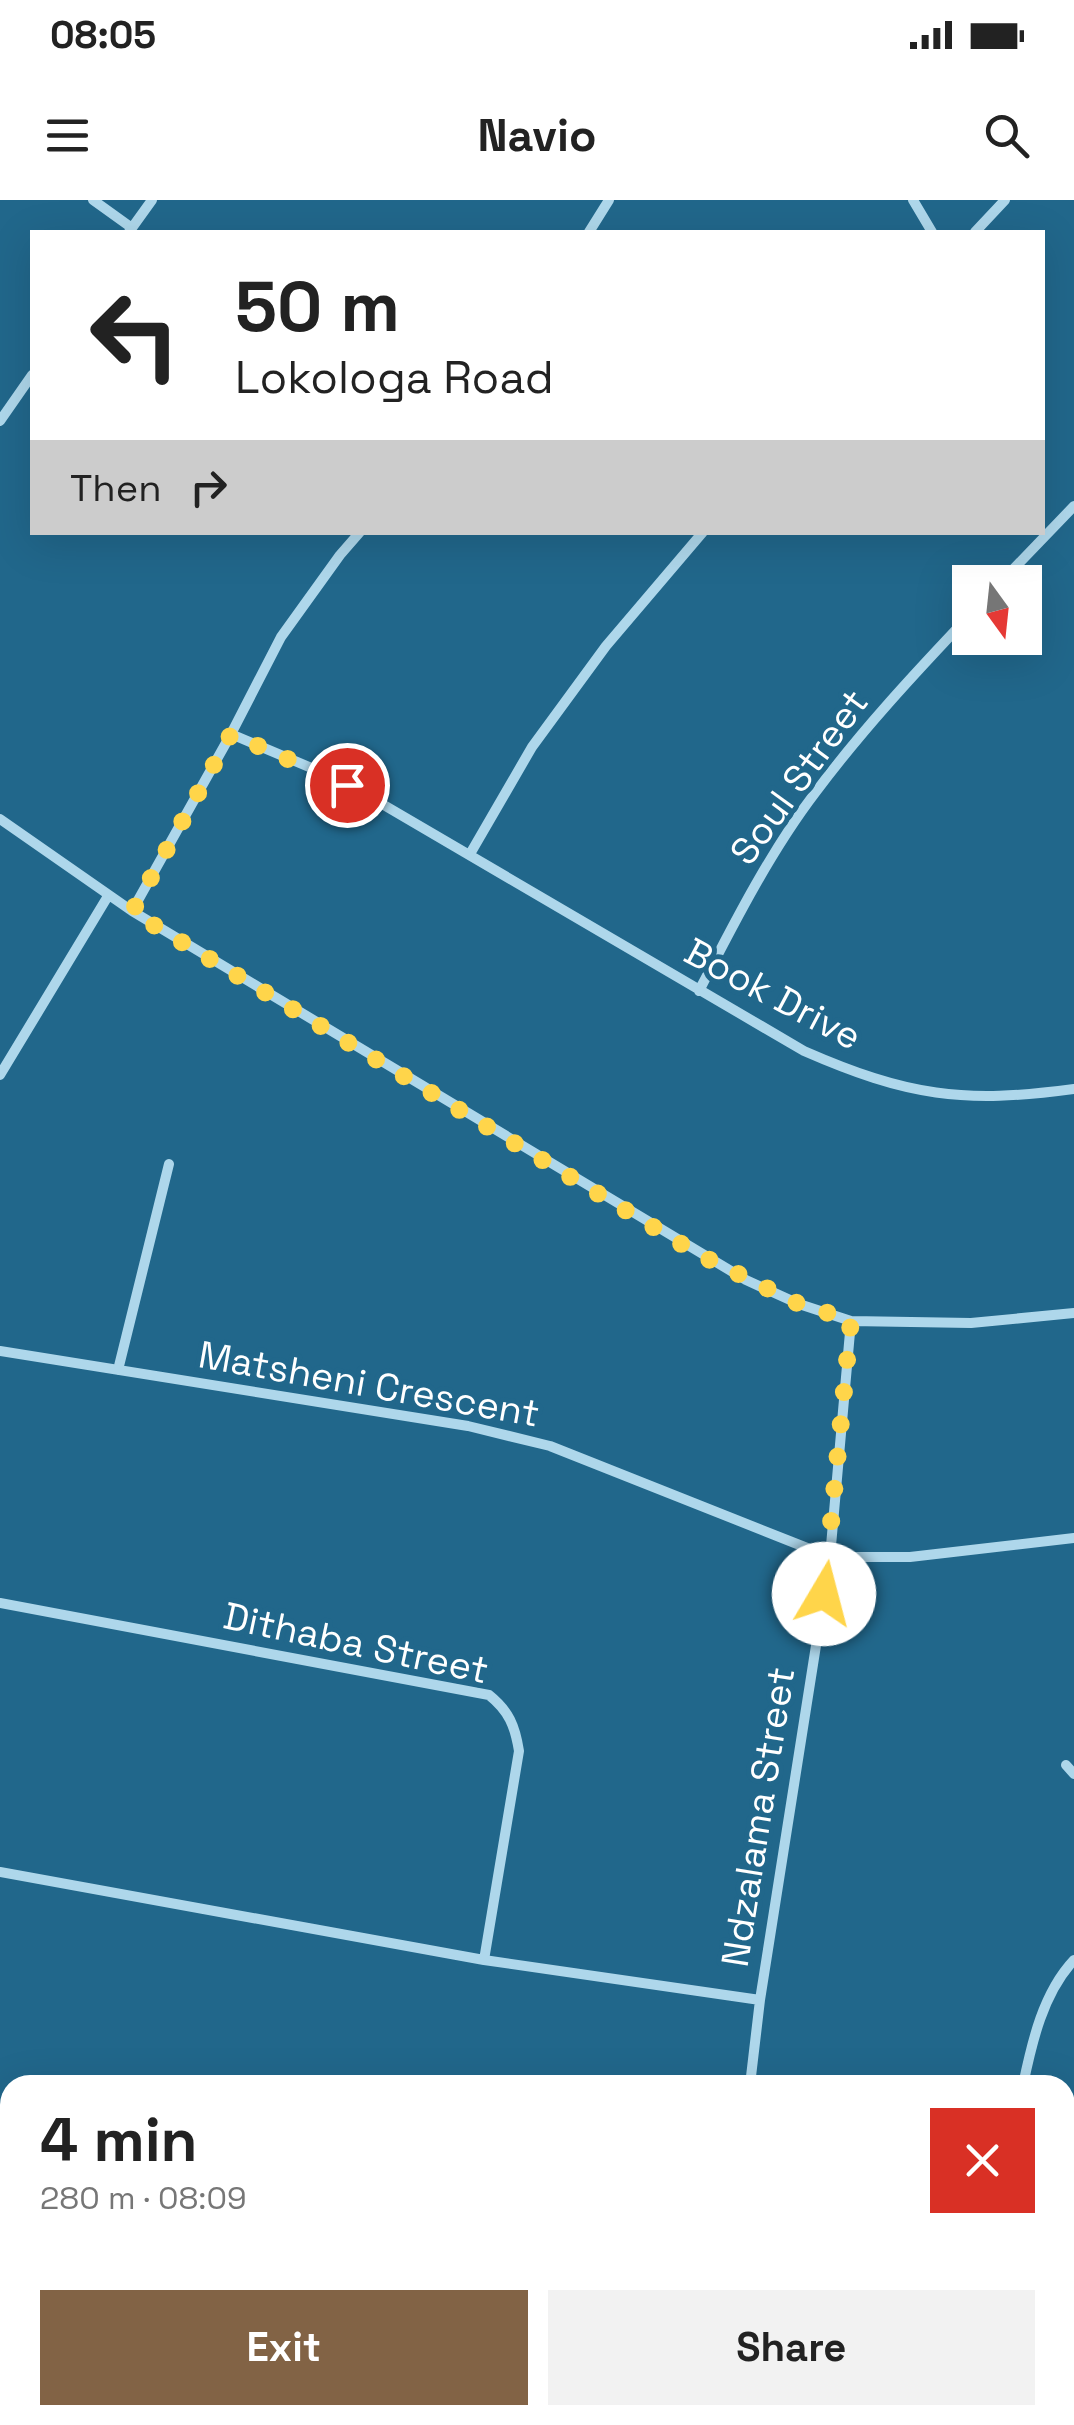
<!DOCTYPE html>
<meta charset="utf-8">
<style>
body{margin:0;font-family:"Space Grotesk",sans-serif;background:#f2f2f2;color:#222;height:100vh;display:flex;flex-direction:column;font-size:38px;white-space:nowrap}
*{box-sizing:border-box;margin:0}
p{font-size:32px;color:#767676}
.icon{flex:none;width:55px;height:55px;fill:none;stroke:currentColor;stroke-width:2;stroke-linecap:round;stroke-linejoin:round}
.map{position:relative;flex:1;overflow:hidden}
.sheet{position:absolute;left:0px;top:1875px;width:1075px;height:350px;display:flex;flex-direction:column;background:#fff;border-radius:30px 30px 0 0;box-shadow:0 10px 40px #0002}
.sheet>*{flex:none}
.guide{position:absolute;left:30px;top:30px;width:1015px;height:305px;border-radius:0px;box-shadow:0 10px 40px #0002;background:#fff;color:#222;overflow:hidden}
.needle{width:65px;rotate:165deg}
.tools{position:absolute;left:952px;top:365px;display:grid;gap:20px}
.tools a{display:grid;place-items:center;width:90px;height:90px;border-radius:0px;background:#fff;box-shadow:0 10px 40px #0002;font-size:50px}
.pin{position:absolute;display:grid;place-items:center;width:85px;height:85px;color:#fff;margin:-42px;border:5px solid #fff;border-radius:50%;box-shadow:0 2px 10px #0007}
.me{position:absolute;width:110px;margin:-55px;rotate:8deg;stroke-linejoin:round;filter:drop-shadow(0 0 8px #0008)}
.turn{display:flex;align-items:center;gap:35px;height:210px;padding:0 40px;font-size:45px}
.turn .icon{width:130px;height:130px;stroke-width:2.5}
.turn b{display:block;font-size:70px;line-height:85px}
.then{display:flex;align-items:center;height:95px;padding:0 40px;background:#0003;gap:20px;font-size:38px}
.round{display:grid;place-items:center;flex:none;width:105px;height:105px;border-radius:0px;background:#f2f2f2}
.summary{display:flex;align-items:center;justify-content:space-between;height:170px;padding:0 40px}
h1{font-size:60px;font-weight:800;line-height:75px}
.cta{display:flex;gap:20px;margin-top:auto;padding:20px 40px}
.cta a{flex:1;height:115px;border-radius:0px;background:#826345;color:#fff;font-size:40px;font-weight:800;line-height:115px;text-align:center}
.cta a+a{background:#f2f2f2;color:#222}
.status{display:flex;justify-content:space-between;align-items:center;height:70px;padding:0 50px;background:#fff;direction:ltr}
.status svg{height:28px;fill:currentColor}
header{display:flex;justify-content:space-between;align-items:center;height:130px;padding:0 40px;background:#fff;font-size:45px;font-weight:800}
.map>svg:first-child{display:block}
</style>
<div class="status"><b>08:05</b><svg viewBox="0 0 49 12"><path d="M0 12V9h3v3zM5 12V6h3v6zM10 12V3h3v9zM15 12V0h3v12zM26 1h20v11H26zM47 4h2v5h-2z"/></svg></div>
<header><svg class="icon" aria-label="menu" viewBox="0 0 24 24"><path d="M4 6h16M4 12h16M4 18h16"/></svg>Navio<svg class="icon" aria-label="search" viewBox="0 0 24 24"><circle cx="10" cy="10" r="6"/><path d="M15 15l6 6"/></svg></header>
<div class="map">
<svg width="1074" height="2225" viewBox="0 0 1074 2225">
<rect width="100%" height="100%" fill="#21678b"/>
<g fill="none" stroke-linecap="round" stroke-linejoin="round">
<path stroke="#aed7eb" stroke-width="10" d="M 93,0 L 132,28
M 913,0 L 932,32
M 129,32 L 152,0
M 589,32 L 609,0
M 975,32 L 1005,0
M 0,221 L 32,175
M 1001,382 L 1074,306
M 231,534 L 328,575 L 365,594 L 804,851 C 907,896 963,904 1074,889
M 0,619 L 132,711 L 746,1080 L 799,1104 L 851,1121 L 971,1123 L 1074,1113
M 470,654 L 532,547 L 606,446 L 703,332
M 132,711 L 231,534 L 281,437 L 340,355 L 360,332
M 699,791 C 733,725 770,652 815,593 C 862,530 915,473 970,415
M 0,875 L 108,696
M 0,1151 L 468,1226 L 550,1246 L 830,1357 L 910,1357 L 1074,1338
M 118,1170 L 169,964
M 0,1403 L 489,1495 C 509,1511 515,1526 519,1551 L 484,1760
M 1066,1565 L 1074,1574
M 0,1672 L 484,1760 L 760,1800
M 750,1885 L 760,1800 L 830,1357 L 851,1121
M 1023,1885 C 1032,1842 1043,1793 1074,1760
M 0,1943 L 10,1945
M 1065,2003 L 1074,2002
M 0,2215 L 63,2225
M 998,2215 L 999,2225
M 427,2225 L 428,2215
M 706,2225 L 733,2222"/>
</g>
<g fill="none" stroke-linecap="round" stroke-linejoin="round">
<path stroke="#ffd54a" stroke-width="18" stroke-dasharray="0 32.4" d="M 347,585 L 231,534 L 132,712 L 698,1054 L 799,1104 L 851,1120 L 824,1394"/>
</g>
<g text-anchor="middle" stroke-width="10" stroke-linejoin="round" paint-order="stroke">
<g font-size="38" fill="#fff" stroke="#21678b">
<text transform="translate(799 577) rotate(-54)" y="13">Soul Street</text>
<text transform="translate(773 794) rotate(28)" y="13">Book Drive</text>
<text transform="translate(369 1184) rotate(10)" y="13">Matsheni Crescent</text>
<text transform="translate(356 1443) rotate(12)" y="13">Dithaba Street</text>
<text transform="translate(758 1617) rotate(-81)" y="13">Ndzalama Street</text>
</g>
</g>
</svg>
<div class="tools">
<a><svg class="needle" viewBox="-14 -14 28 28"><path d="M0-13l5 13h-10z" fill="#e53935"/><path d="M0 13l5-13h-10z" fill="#767676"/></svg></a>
</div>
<div class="pin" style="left:347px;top:585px;background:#d93025"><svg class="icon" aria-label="arrive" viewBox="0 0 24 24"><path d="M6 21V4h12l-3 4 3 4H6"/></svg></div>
<svg class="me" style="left:824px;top:1394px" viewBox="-20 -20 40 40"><circle r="19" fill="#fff"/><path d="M0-13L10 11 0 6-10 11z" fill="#ffd54a"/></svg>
<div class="guide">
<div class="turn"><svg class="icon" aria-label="left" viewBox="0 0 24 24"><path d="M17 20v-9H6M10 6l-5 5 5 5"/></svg><div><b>50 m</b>Lokologa Road</div></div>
<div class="then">Then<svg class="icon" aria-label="right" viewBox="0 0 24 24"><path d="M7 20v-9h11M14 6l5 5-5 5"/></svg></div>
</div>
<section class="sheet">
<div class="summary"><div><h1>4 min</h1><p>280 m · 08:09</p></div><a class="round" style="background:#d93025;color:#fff"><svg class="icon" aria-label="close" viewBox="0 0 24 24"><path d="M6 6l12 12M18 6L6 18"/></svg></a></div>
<div class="cta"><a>Exit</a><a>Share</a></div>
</section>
</div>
